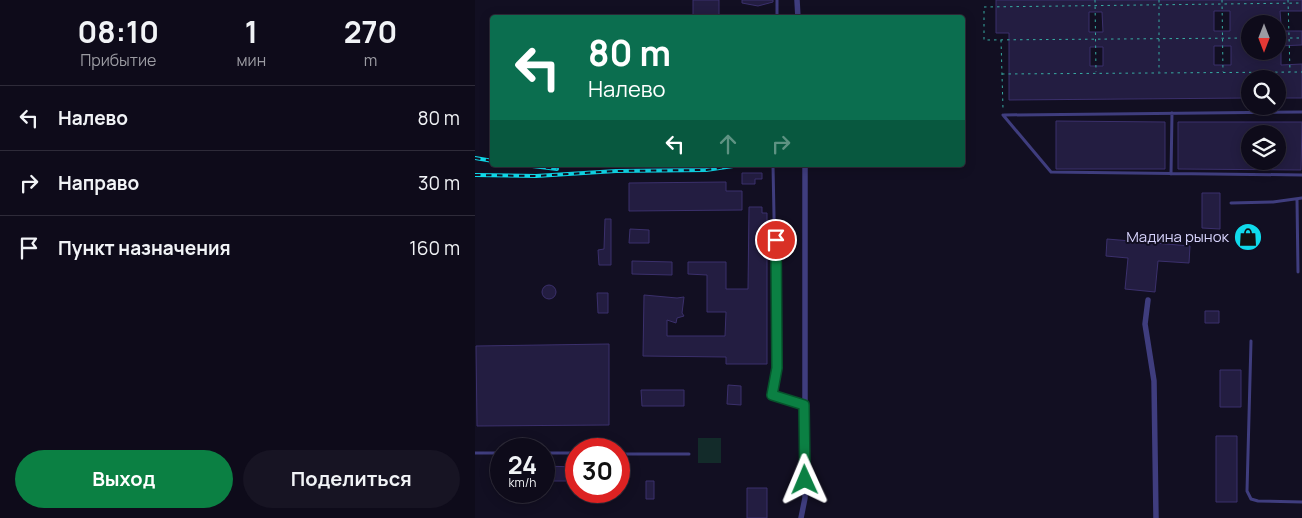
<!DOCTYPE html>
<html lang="ru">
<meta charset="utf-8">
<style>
body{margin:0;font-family:Manrope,sans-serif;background:#171423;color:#f1f3f6;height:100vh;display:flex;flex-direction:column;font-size:19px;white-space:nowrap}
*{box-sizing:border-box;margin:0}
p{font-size:16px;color:#9b9ba2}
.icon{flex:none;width:28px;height:28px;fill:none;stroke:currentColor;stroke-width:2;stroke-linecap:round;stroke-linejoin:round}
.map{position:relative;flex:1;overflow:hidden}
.details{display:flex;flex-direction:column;background:#0e0b1a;width:475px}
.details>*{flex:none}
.hud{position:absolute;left:15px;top:15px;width:475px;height:152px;border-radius:5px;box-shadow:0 2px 12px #0003,0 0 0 1px #2e2b39;background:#0b6e4f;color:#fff;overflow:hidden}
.needle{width:32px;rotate:180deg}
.tools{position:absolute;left:766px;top:15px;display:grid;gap:10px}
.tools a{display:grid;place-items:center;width:45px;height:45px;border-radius:50%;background:#0e0b1a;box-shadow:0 2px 12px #0003,0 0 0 1px #2e2b39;font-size:25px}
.speed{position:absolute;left:15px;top:438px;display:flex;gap:10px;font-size:25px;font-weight:700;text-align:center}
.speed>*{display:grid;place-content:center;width:65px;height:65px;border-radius:50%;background:#0e0b1a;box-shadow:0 2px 12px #0003,0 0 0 1px #2e2b39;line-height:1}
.speed small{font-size:12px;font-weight:400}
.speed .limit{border:8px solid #d22;background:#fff;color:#111}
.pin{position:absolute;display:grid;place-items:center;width:42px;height:42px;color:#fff;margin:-21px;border:2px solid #fff;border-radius:50%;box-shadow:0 1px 5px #0007}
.me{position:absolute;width:55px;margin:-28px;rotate:359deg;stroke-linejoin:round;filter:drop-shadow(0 0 4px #0008)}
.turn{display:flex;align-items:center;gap:18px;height:105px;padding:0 15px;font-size:22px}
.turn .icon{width:65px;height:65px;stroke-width:2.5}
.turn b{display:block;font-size:35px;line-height:42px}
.lanes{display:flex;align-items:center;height:48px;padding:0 15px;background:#0003;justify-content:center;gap:25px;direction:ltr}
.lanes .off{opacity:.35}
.eta{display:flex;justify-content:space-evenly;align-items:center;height:85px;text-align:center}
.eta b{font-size:30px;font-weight:700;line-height:35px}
.action{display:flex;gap:10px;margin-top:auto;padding:10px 15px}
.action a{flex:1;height:58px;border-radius:30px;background:#0b8043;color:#fff;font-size:20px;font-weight:700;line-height:58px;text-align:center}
.action a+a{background:#171423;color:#f1f3f6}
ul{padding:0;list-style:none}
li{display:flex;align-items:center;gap:15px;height:65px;padding:0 15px;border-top:1px solid #2e2b39}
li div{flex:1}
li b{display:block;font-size:19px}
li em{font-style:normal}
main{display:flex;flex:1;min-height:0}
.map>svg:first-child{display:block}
</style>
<main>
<section class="details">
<div class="eta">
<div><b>08:10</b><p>Прибытие</p></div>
<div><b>1</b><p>мин</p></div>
<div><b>270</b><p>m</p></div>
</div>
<ul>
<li><svg class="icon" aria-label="left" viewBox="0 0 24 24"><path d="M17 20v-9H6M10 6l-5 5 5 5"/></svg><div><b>Налево</b></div><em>80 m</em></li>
<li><svg class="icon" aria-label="right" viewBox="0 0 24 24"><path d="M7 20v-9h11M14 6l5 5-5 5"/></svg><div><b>Направо</b></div><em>30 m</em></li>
<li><svg class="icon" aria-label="arrive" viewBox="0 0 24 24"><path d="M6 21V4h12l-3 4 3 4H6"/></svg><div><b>Пункт назначения</b></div><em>160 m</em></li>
</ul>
<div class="action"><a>Выход</a><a>Поделиться</a></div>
</section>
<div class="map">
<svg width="827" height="518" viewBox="0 0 827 518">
<rect width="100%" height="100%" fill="#120f22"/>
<path fill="#132b2a" d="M 223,438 L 246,438 L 246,463 L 223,463 Z"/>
<path fill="#231d41" stroke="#3b306c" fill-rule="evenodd" d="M 218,0 L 244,0 L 244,18 L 218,18 Z
M 267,0 L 298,0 L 298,2 L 283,6 L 267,3 Z
M 521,0 L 827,0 L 827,11 L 805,11 L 806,24 L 775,24 L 775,51 L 806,51 L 806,65 L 827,64 L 827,98 L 802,98 L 802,79 L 775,79 L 775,98 L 534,100 L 534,33 L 521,33 ZM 739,11 L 755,11 L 755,31 L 739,31 ZM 614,12 L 627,12 L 628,32 L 614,32 ZM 739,46 L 756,46 L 756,65 L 739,65 ZM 615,47 L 628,47 L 628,66 L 615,66 Z
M 802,31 L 827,31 L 827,45 L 802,46 Z
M 581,121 L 690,122 L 690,169 L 581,169 Z
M 703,122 L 827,122 L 826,170 L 703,169 ZM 775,134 L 802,134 L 802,161 L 775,161 Z
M 267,173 L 287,173 L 287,179 L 280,179 L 280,184 L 267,184 Z
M 251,182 L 251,191 L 267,191 L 267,210 L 154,211 L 154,183 Z
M 727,193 L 745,193 L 745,229 L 727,228 Z
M 274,207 L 287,207 L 287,213 L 292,213 L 292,364 L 251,364 L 251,357 L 168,356 L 169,295 L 202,298 L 209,297 L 207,313 L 209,316 L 202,318 L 201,323 L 192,320 L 192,336 L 250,336 L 251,312 L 232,312 L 232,275 L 213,274 L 213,262 L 251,262 L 251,289 L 273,289 Z
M 130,219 L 136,219 L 136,265 L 124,265 L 123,250 L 129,249 Z
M 155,229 L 174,230 L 174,243 L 154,243 Z
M 632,239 L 715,246 L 714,263 L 683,261 L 680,292 L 650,289 L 653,258 L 631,256 Z
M 157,261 L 197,262 L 197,275 L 157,274 Z
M67 292a7 7 0 1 1 14 0a7 7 0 1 1-14 0Z
M 122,293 L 133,293 L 133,313 L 123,313 Z
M 730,311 L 744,311 L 744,323 L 730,323 Z
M 134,344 L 134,425 L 2,426 L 1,346 Z
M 745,370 L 766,370 L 766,407 L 745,407 Z
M 253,385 L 266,386 L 266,405 L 252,404 Z
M 166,390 L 209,390 L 209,406 L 167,406 Z
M 741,436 L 762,436 L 762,502 L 741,502 Z
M 144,464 L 151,464 L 151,486 L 144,486 Z
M 69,466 L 101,467 L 101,481 L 69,481 Z
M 171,481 L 179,481 L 179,499 L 171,499 Z
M 272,488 L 292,488 L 292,518 L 272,518 Z"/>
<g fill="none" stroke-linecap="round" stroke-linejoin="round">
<path stroke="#37aca3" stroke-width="1" stroke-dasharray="2.5 4" stroke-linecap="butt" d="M 620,0 L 621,72
M 684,0 L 684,72
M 747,0 L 748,72
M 813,0 L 815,72
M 775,38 L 509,40 L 509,7 L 827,3
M 802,38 L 827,38
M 526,40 L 528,109
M 527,74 L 827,72"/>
<path stroke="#3f3d7e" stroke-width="3" d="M 302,18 L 302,0
M 528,115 L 576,172 L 827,175
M 529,115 L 827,112
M 298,165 L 302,368 L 297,395 L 329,405
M 696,174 L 697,113
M 822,199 L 823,272
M 756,203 L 798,202 L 827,198
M 776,341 L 772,491 L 776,499 L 783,501 L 827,502
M 0,453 L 26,453
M 69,453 L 101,453
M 144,454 L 214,454"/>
<path stroke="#3f3d7e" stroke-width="5.5" d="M 322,0 L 323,18
M 673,300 L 670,324 L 679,381 L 681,518
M 326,518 L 330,498 L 330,165"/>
<defs>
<path id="rail" d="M 0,158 L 18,161
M 49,165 L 82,169
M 0,175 L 61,176 L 141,171 L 231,170 L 265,165"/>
</defs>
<use href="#rail" stroke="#10daeb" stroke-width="4"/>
<use href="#rail" stroke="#120f22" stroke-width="2" stroke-dasharray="5.5" stroke-linecap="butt"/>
</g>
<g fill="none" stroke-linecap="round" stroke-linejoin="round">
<defs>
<path id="route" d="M 301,240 L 302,368 L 297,395 L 329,405 L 330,480"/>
</defs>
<use href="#route" stroke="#07532c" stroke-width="12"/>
<use href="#route" stroke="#0b8043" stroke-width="9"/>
</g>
<defs>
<symbol id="shop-disc" viewBox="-11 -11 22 22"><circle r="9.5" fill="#10daeb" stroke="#120f22"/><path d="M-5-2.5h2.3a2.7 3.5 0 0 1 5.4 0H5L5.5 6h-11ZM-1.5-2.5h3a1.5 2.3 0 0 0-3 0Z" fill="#111"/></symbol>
</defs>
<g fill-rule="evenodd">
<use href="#shop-disc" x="757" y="221" width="32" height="32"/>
</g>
<g text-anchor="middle" stroke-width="4" stroke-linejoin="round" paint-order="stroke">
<g font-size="15" fill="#d7d3fc" stroke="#120f22" text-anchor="end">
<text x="754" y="242">Мадина рынок</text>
</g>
</g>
</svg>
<div class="tools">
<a><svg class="needle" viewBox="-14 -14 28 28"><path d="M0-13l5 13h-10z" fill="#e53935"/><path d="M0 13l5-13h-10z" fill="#9b9ba2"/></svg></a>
<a><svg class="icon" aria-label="search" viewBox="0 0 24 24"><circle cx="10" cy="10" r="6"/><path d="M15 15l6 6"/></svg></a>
<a><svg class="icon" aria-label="layers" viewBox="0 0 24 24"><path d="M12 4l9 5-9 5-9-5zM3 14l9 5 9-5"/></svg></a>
</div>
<div class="speed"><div>24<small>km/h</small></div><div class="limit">30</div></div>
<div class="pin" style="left:301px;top:240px;background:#d93025"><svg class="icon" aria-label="arrive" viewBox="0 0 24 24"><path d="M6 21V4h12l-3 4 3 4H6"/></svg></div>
<svg class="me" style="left:330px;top:480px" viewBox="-20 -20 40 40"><path d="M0-17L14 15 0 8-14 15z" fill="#0b8043" stroke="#fff" stroke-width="4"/></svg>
<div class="hud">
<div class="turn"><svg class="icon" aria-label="left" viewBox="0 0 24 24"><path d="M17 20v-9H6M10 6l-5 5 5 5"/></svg><div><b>80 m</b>Налево</div></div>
<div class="lanes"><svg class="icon" aria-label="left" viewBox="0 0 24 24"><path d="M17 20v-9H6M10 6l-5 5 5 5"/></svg><svg class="icon off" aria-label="ahead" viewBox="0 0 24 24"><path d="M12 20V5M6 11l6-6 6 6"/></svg><svg class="icon off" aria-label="right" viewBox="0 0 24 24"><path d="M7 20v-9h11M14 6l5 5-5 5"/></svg></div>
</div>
</div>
</main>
